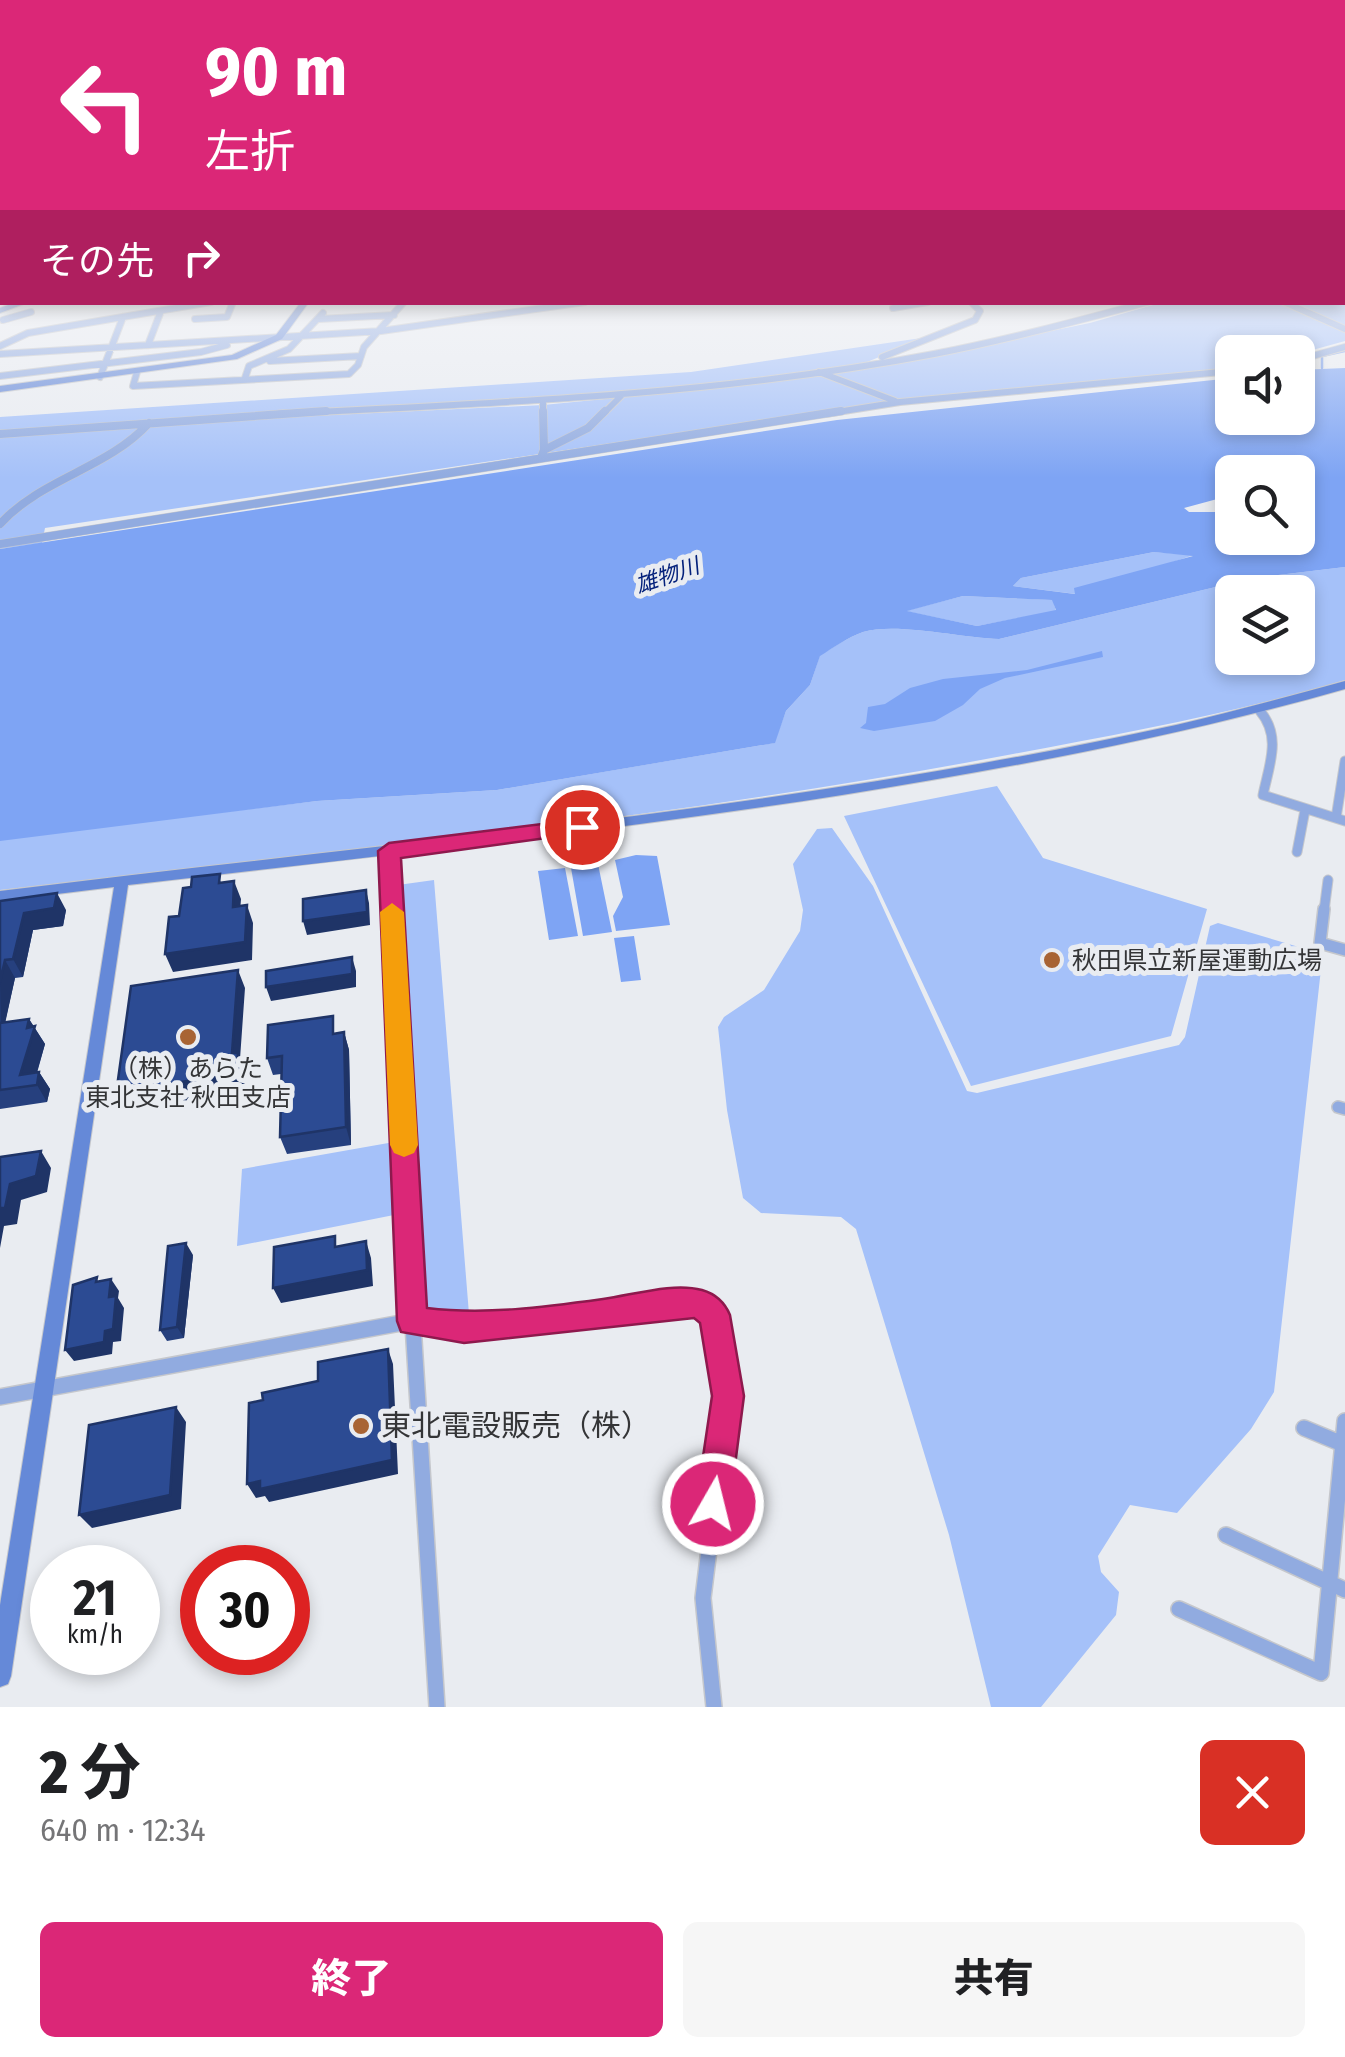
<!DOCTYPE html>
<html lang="ja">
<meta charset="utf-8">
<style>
body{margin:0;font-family:"Fira Sans Condensed","Noto Sans JP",sans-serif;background:#f6f6f6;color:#202124;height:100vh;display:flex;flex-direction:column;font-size:38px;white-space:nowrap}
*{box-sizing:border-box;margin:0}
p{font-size:32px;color:#757577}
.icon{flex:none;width:55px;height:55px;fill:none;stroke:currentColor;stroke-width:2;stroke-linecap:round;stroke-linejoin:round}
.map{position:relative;height:1707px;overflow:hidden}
.side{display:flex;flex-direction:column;background:#fff;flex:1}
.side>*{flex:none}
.top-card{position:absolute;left:0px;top:0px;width:1345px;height:305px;box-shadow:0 5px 15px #0003;background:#db2777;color:#fff;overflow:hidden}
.buttons{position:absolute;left:1215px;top:335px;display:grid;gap:20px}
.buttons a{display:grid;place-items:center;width:100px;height:100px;border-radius:15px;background:#fff;box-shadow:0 5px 15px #0003;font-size:50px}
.speed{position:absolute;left:30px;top:1545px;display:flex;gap:20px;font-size:50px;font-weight:700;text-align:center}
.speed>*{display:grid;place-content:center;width:130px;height:130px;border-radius:50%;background:#fff;box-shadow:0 5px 15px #0003;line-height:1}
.speed small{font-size:25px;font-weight:400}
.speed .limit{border:15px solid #d22;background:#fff;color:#111}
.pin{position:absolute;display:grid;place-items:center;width:85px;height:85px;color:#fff;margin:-42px;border:5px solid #fff;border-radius:50%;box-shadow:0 2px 10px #0007}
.me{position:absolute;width:110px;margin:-55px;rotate:8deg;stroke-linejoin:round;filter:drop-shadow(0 0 8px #0008)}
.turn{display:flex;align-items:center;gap:35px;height:210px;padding:0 40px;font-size:45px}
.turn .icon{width:130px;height:130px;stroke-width:2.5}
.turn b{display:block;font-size:70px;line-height:85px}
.then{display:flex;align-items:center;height:95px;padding:0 40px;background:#0003;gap:20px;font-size:38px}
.round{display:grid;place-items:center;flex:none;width:105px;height:105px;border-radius:15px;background:#f6f6f6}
.overview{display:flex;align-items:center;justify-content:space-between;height:170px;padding:0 40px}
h1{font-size:60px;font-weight:800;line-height:75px}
.action{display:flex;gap:20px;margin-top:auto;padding:20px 40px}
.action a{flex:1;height:115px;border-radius:15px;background:#db2777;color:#fff;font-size:40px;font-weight:800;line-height:115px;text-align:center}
.action a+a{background:#f6f6f6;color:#202124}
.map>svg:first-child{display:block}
</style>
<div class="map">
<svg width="1345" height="1707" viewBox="0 0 1345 1707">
<rect width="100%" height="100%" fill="#e9ecf1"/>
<path fill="#a5c1f9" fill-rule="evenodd" d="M 1345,241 L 1345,341 L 1298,354 L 1232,352 L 1232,368 L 886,402 L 45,528 L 42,543 L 0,549 L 0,437 L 269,418 L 543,405 L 727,387 L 883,365 L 1090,323 L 1160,303 L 1342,302 Z
M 928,337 L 867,362 L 847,366 L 648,391 L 0,433 L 0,417 L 691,372 Z
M 1154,552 L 1194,555 L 1076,594 L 1013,586 L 1021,578 Z
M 1345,567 L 1345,680 C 1236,713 1125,733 1013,754 C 678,818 338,851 0,890 L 0,839 L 317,801 L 497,790 L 774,743 L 786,711 L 810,685 L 820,655 C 833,648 848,637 863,632 C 897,622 961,638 999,639 L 1253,578 ZM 1232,592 L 1298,592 L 1298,658 L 1232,658 Z
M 963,596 L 1053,600 L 1056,611 L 977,626 L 905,611 Z
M 997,786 L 1043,858 L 1207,909 L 1171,1036 L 971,1086 L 844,816 Z
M 832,828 L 873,886 L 967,1091 L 977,1093 L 1179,1045 L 1185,1037 L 1210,926 L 1218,923 L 1319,953 L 1322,960 L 1274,1392 L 1251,1429 L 1177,1513 L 1130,1505 L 1098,1556 L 1101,1572 L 1119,1592 L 1116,1615 L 1041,1707 L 991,1707 L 949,1535 L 856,1229 L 841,1217 L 761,1213 L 743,1198 L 727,1110 L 718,1027 L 724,1017 L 764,990 L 800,931 L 803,910 L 793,864 L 817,829 Z
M 434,880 L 469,1314 L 465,1323 L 423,1319 L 398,885 Z
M 394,1142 L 399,1214 L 237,1246 L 242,1169 Z"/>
<path fill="#7ea4f4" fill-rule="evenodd" d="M 1345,368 L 1345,567 L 1253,578 L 999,639 C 961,638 897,622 863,632 C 848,637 833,648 820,656 L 810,685 L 786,711 L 775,743 L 497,790 L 317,801 L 0,841 L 0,549 L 837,420 L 1232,378 L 1232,418 L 1298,418 L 1298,370 ZM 1232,472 L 1298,472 L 1298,538 L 1232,538 L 1232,512 L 1189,512 L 1184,508 L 1232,495 ZM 1154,552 L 1193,556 L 1074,588 L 1075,594 L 1013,586 L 1021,578 ZM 963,596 L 1052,600 L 1056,610 L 977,626 L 907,611 Z
M 1102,651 L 1103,657 L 1005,678 L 980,689 L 963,705 L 935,721 L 874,731 L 860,728 L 866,723 L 868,707 L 885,704 L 910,688 L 943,679 L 1027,670 Z
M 636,855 L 657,856 L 670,925 L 616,931 L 613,916 L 623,897 L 615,860 Z
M 598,864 L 612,932 L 583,936 L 571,868 Z
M 565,868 L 578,936 L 549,940 L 538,871 Z
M 634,936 L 641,980 L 621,982 L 614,938 Z"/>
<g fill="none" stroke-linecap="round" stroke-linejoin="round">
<path stroke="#7ea4f4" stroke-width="2.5" d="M 1322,368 L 1322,356 L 1345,351"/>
<defs>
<path id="street-far4" d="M 1284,302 L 1345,329
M 893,308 L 928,302
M 195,319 L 227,317 L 233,302
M 319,319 L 394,315
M 3,320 L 31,312
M 148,345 L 161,311
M 0,346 L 28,333 L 211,302
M 0,354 L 381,331 L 585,302
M 882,357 L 975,320 L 980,311 L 971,302
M 1298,360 L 1345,347
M 270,361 L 361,356
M 137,372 L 133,386 L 349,374 L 358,365 L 364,347 L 404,302
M 819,372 L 895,401
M 0,376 L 201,352 L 227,345
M 100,377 L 123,317
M 245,378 L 249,366 L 289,349 L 323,313
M 543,402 L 543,414
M 276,414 C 496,403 718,395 934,354 C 1006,340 1077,321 1148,302
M 603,414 L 621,396
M 825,414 L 900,402 L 1232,371"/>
<path id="street-far3" d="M 543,411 L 544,450
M 0,434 L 326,411
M 541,458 L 544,450 L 588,428 L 605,411
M 0,524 C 42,478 107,469 149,423
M 0,544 L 841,411"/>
<path id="street-far2" d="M 1260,711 C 1282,737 1269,765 1263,795 L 1345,821
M 1336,818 L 1345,761
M 389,851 L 392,911
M 1297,852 L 1305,810
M 1324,911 L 1328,880"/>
<path id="street-far1" d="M 392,909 L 409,1263
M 1324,909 L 1320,943 L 1345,950
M 1338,1107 L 1345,1109"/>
<path id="street" d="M 409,1261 L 437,1707
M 0,1397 L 412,1321 L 514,1323 L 684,1302 L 701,1305 L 714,1315 L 728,1396 L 703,1598 L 714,1707
M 1304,1428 L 1345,1445
M 1226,1535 L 1345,1590
M 1179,1609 L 1321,1673 L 1345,1421"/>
<path id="secondary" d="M 16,302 L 29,302 L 0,313 L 0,308 Z
M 301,302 L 309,302 L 282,339 L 237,359 L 0,392 L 0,386 L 232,355 L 276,335 Z
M 1345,681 L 1345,689 C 1180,736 1011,768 842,795 C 605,832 366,857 128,885 L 11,1676 L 8,1684 L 0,1687 L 0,1605 L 114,887 L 0,901 L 0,891 C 392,842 789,810 1176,725 C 1233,712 1289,696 1345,681 Z"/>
</defs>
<use href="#street-far4" stroke="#c5c7cc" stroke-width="8"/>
<use href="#street-far3" stroke="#c5c7cc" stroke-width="9"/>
<use href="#street-far2" stroke="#c5c7cc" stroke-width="11"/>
<use href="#street-far1" stroke="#c5c7cc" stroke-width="14"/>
<use href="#street" stroke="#c5c7cc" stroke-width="18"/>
<use href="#secondary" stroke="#c5c7cc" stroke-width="2"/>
<use href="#street-far4" stroke="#91abe0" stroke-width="6"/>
<use href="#street-far3" stroke="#91abe0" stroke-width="8"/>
<use href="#street-far2" stroke="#91abe0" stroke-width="9"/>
<use href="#street-far1" stroke="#91abe0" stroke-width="11"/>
<use href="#street" stroke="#91abe0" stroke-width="15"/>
<use href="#secondary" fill="#6589d8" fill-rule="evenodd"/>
</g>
<path fill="#26407e" d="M 0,901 L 66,910 L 63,926 L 33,930 L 23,977 L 15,978 L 5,1022 L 29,1019 L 45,1044 L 37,1073 L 39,1072 L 50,1089 L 47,1102 L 0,1109 Z
M 344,1032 L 349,1050 L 351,1145 L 287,1154 L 280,1137 L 281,1074 L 273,1075 L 267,1058 Z
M 193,1255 L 184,1338 L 167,1341 L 160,1330 Z"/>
<path fill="#1f3467" d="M 234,881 L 241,899 L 239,925 L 233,907 Z
M 366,890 L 369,903 L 370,925 L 307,935 L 303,921 Z
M 57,893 L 66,910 L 63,926 L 33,930 L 23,977 L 13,959 L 24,913 Z
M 247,905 L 253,923 L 252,960 L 173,972 L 165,954 Z
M 352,957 L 356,971 L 356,987 L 271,1001 L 266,987 Z
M 5,960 L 15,978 L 1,1042 L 0,982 Z
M 238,970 L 245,988 L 240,1059 L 245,1070 L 244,1090 L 125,1112 L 116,1094 L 232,1053 Z
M 29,1019 L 45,1044 L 33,1085 L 20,1075 Z
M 344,1032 L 349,1050 L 351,1145 L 346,1127 Z
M 39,1072 L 50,1089 L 47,1102 L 37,1085 Z
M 41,1151 L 51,1168 L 47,1192 L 21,1200 L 17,1224 L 4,1226 L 0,1248 L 0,1208 L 10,1184 Z
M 366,1241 L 371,1258 L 373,1286 L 281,1303 L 273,1288 Z
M 186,1243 L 193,1255 L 184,1338 L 177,1327 Z
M 111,1279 L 119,1291 L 118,1298 L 124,1308 L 121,1341 L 113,1342 L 112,1354 L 74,1361 L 65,1350 L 109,1297 Z
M 388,1349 L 393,1364 L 398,1474 L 269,1502 L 265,1496 L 256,1498 L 247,1484 L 260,1481 Z
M 176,1407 L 186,1422 L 181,1509 L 92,1528 L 79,1515 Z"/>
<path fill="#2c4b93" stroke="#1f3467" stroke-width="2.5" d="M 220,874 L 219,883 L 234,881 L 233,907 L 247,905 L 245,942 L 165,954 L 169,917 L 179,916 L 183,888 L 191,887 L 192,877 Z
M 366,890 L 367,912 L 303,921 L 303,899 Z
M 57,893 L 54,908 L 24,913 L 13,959 L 5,960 L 0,982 L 0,901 Z
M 352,957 L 352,974 L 266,987 L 266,971 Z
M 238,970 L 232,1053 L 238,1053 L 236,1072 L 116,1094 L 131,986 Z
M 333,1016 L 333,1034 L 344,1032 L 346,1127 L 280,1137 L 282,1056 L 267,1058 L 268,1025 Z
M 29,1019 L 27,1028 L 35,1026 L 20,1075 L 39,1072 L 37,1085 L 0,1090 L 0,1023 Z
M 41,1151 L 36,1176 L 10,1184 L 5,1208 L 0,1208 L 0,1157 Z
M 335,1236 L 335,1247 L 366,1241 L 367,1270 L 273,1288 L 274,1247 Z
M 186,1243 L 177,1327 L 160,1330 L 168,1246 Z
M 97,1277 L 96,1282 L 111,1279 L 109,1297 L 116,1296 L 113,1329 L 105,1331 L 104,1342 L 65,1350 L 73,1285 Z
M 388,1349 L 392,1460 L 260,1489 L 260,1481 L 247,1484 L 249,1403 L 263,1400 L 262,1393 L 318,1381 L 318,1362 Z
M 176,1407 L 170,1495 L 79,1515 L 89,1425 Z"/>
<linearGradient id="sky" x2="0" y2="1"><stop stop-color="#7daeed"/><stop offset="0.5" stop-color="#f5f6f9"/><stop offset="1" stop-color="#f5f6f9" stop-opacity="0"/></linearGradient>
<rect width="1345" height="478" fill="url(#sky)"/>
<path fill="#db2777" stroke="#8e194d" stroke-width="2.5" d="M 582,819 L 590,822 L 594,827 L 590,832 L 401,858 L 427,1308 C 486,1315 545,1307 603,1299 C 633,1295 673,1282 702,1290 C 716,1294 725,1303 730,1315 L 744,1396 L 730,1504 L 725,1516 L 713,1521 L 701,1516 L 696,1504 L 712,1396 L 700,1323 L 694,1318 L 464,1343 L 401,1332 L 397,1321 L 378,851 L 389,843 Z"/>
<path fill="#f59e0b" d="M 392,903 L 404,912 L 418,1145 L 414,1153 L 404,1157 L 394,1153 L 390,1145 L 380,912 Z"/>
<g fill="#a86434" stroke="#e9ecf1" stroke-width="4">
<circle cx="1052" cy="960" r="10"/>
<circle cx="188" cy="1037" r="10"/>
<circle cx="361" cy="1426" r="10"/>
</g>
<g text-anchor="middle" stroke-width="10" stroke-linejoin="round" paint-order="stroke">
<g font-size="22" font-style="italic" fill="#04217b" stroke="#e9ecf1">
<text transform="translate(667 575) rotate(-19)" y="8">雄物川</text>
</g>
<g font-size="25" fill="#343537" stroke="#e9ecf1" text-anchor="start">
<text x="1072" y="969">秋田県立新屋運動広場</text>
<text x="188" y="1077" text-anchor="middle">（株）あらた<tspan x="188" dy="29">東北支社 秋田支店</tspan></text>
</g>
<g font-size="30" fill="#343537" stroke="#e9ecf1" text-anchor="start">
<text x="381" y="1436">東北電設販売（株）</text>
</g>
</g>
</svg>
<div class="buttons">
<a><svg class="icon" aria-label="sound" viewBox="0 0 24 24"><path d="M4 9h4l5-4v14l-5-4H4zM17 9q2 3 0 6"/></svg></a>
<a><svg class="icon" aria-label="search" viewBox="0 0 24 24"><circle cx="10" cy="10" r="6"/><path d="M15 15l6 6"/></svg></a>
<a><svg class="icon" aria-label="layers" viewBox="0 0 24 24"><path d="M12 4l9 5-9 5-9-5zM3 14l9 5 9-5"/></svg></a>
</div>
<div class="speed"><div>21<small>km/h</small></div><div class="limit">30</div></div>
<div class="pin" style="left:582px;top:827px;background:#d93025"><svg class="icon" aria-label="arrive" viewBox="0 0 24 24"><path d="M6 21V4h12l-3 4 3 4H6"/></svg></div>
<svg class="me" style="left:713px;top:1504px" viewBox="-20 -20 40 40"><circle r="17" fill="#db2777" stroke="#fff" stroke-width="3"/><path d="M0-11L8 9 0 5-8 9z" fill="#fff"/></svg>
<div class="top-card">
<div class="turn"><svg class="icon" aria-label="left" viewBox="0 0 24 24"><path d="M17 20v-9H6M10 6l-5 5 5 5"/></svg><div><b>90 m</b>左折</div></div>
<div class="then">その先<svg class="icon" aria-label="right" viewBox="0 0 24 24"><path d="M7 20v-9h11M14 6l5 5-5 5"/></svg></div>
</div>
</div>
<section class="side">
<div class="overview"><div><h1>2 分</h1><p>640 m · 12:34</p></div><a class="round" style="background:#d93025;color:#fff"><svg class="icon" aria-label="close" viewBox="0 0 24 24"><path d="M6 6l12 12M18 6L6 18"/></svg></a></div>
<div class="action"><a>終了</a><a>共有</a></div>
</section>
